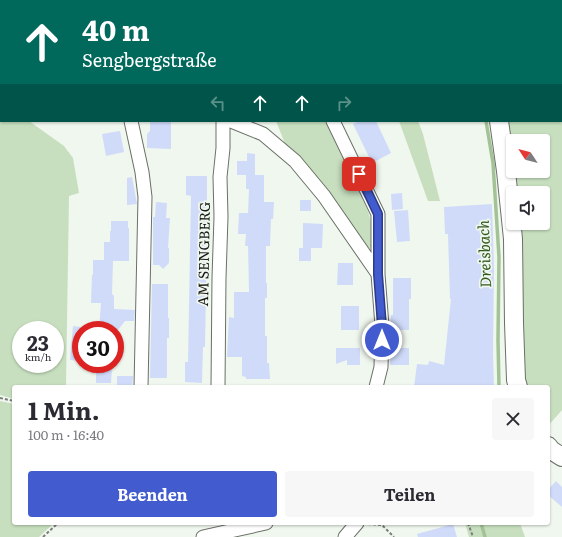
<!DOCTYPE html>
<html lang="de">
<meta charset="utf-8">
<style>
body{margin:0;font-family:Literata,serif;background:#f7f7f7;color:#2b2b33;height:100vh;display:flex;flex-direction:column;font-size:15px;white-space:nowrap}
*{box-sizing:border-box;margin:0}
p{font-size:13px;color:#7c7c81}
.icon{flex:none;width:22px;height:22px;fill:none;stroke:currentColor;stroke-width:2;stroke-linecap:round;stroke-linejoin:round}
.map{position:relative;flex:1;overflow:hidden}
.drawer{position:absolute;left:12px;top:385px;width:538px;height:140px;display:flex;flex-direction:column;background:#fff;border-radius:4px;box-shadow:0 1px 3px #0004}
.drawer>*{flex:none}
.top-card{position:absolute;left:0px;top:0px;width:562px;height:122px;box-shadow:0 1px 3px #0004;background:#00695c;color:#fff;overflow:hidden}
.needle{width:26px;rotate:306deg}
.tools{position:absolute;left:506px;top:134px;display:grid;gap:8px}
.tools a{display:grid;place-items:center;width:44px;height:44px;border-radius:4px;background:#fff;box-shadow:0 1px 3px #0004;font-size:20px}
.speed{position:absolute;left:12px;top:321px;display:flex;gap:8px;font-size:20px;font-weight:700;text-align:center}
.speed>*{display:grid;place-content:center;width:52px;height:52px;border-radius:50%;background:#fff;box-shadow:0 1px 3px #0004;line-height:1}
.speed small{font-size:10px;font-weight:400}
.speed .limit{border:6px solid #d22;background:#fff;color:#111}
.pin{position:absolute;display:grid;place-items:center;width:34px;height:34px;color:#fff;margin:-17px;border-radius:8px;box-shadow:0 2px 6px #0006}
.me{position:absolute;width:44px;margin:-22px;rotate:0deg;stroke-linejoin:round;filter:drop-shadow(0 0 3px #0008)}
.turn{display:flex;align-items:center;gap:14px;height:84px;padding:0 16px;font-size:18px}
.turn .icon{width:52px;height:52px;stroke-width:2.5}
.turn b{display:block;font-size:28px;line-height:34px}
.lanes{display:flex;align-items:center;height:38px;padding:0 16px;background:#0003;justify-content:center;gap:20px;direction:ltr}
.lanes .off{opacity:.35}
.round{display:grid;place-items:center;flex:none;width:42px;height:42px;border-radius:4px;background:#f7f7f7}
.headline{display:flex;align-items:center;justify-content:space-between;height:68px;padding:0 16px}
h1{font-size:24px;font-weight:700;line-height:30px}
.cta{display:flex;gap:8px;margin-top:auto;padding:8px 16px}
.cta a{flex:1;height:46px;border-radius:4px;background:#425ccf;color:#fff;font-size:16px;font-weight:700;line-height:46px;text-align:center}
.cta a+a{background:#f7f7f7;color:#2b2b33}
.map>svg:first-child{display:block}
</style>
<div class="map">
<svg width="562" height="537" viewBox="0 0 562 537">
<rect width="100%" height="100%" fill="#f0f7ee"/>
<path fill="#c7dfbe" fill-rule="evenodd" d="M 333,0 L 466,0 L 467,1 L 333,1 Z
M 488,0 L 562,0 L 562,410 L 548,426 L 548,387 L 525,387 L 520,223 L 543,223 L 543,193 L 516,193 L 514,171 L 543,171 L 543,141 L 513,141 L 513,165 L 507,121 L 561,121 L 561,1 L 489,1 Z
M 0,108 L 1,108 L 1,121 L 29,121 L 64,146 L 73,158 L 79,193 L 69,196 L 66,387 L 14,387 L 14,399 L 0,395 ZM 21,330 L 55,330 L 55,364 L 21,364 Z
M 276,121 L 325,121 L 368,211 L 373,229 L 372,250 L 366,245 L 327,190 L 292,149 L 286,146 Z
M 399,121 L 418,121 L 423,134 L 440,201 L 428,201 Z
M 0,401 L 14,404 L 14,523 L 54,523 L 39,537 L 0,537 Z
M 465,523 L 520,523 L 525,537 L 469,537 Z"/>
<g fill="none" stroke-linecap="round" stroke-linejoin="round">
<path stroke="#a3c397" stroke-width="3.5" d="M 435,0 L 436,1
M 486,121 L 493,163 L 499,257 L 498,340 L 499,387
M 481,523 L 485,537"/>
</g>
<path fill="#d0dbf9" d="M 150,121 L 171,121 L 171,149 L 147,148 L 147,134 L 150,131 Z
M 359,121 L 376,121 L 391,153 L 372,163 L 353,124 Z
M 120,131 L 124,152 L 106,156 L 102,134 Z
M 247,153 L 255,154 L 255,175 L 264,175 L 264,202 L 274,202 L 273,219 L 271,219 L 270,246 L 266,246 L 266,283 L 267,283 L 267,298 L 265,298 L 265,336 L 267,336 L 267,363 L 269,363 L 270,379 L 246,379 L 246,377 L 242,376 L 242,357 L 227,357 L 229,317 L 234,318 L 234,292 L 249,292 L 248,246 L 245,246 L 246,234 L 238,234 L 239,213 L 248,213 L 249,189 L 246,189 L 246,175 L 237,175 L 237,161 L 247,161 Z
M 186,176 L 207,176 L 207,237 L 205,347 L 203,347 L 202,383 L 185,382 L 185,362 L 188,362 L 191,196 L 186,195 Z
M 132,177 L 137,204 L 127,205 L 127,178 Z
M 402,193 L 403,209 L 392,210 L 391,194 Z
M 300,200 L 311,200 L 311,211 L 300,211 Z
M 156,202 L 167,203 L 166,218 L 170,218 L 168,248 L 169,248 L 169,263 L 163,269 L 159,265 L 153,265 L 153,217 L 155,217 Z
M 492,204 L 494,269 L 493,353 L 494,387 L 414,387 L 417,364 L 428,365 L 429,361 L 444,365 L 451,299 L 450,299 L 448,234 L 445,234 L 444,207 Z
M 408,210 L 410,241 L 397,242 L 394,211 Z
M 111,221 L 128,221 L 128,228 L 129,228 L 129,261 L 113,261 L 112,294 L 114,296 L 114,309 L 135,310 L 134,321 L 125,321 L 118,330 L 99,330 L 101,303 L 91,303 L 92,275 L 93,275 L 93,260 L 104,260 L 104,242 L 110,242 L 110,231 L 111,231 Z
M 303,223 L 323,224 L 322,248 L 303,248 Z
M 299,248 L 311,248 L 311,261 L 299,261 Z
M 338,263 L 353,263 L 353,285 L 337,285 Z
M 393,278 L 411,278 L 411,299 L 409,299 L 409,330 L 390,330 L 391,315 L 393,315 Z
M 152,284 L 168,284 L 168,318 L 169,318 L 169,338 L 167,338 L 167,378 L 150,378 Z
M 341,306 L 359,306 L 359,330 L 341,330 Z
M 73,326 L 81,327 L 80,351 L 81,351 L 81,361 L 70,360 Z
M 336,348 L 360,348 L 360,365 L 347,365 L 347,360 L 336,364 Z
M 390,348 L 409,348 L 409,365 L 390,365 Z
M 96,367 L 112,367 L 111,383 L 96,383 Z
M 117,376 L 133,376 L 132,387 L 117,387 Z
M 556,481 L 562,487 L 562,507 L 548,495 L 548,490 Z
M 453,524 L 457,537 L 418,537 L 417,534 Z"/>
<g fill="none" stroke-linecap="round" stroke-linejoin="round">
<defs>
<path id="lane" d="M 385,0 L 386,1"/>
<path id="street" d="M 275,0 L 276,1
M 0,44 L 1,45
M 131,121 L 142,172 L 145,197 L 141,387
M 231,121 L 263,134 L 295,161 L 324,196 L 378,274 L 382,326 L 381,367 L 376,387
M 333,121 L 378,214 L 378,274
M 218,387 L 219,278 L 221,217 L 220,177 L 223,148 L 223,121
M 203,537 L 266,523
M 345,537 L 357,523"/>
<path id="secondary" d="M 479,0 L 479,1
M 499,121 L 506,171 L 513,239 L 514,323 L 516,380 L 518,387
M 548,446 L 551,450 L 562,457"/>
</defs>
<use href="#lane" stroke="#6a7068" stroke-width="8"/>
<use href="#street" stroke="#6a7068" stroke-width="15"/>
<use href="#secondary" stroke="#6a7068" stroke-width="20"/>
<path stroke="#787d77" stroke-width="2" stroke-dasharray="3 2" stroke-linecap="butt" d="M 0,398 L 14,401
M 468,523 L 473,537
M 368,524 L 382,525 L 394,537
M 43,537 L 58,523"/>
<use href="#lane" stroke="#fff" stroke-width="6"/>
<use href="#street" stroke="#fff" stroke-width="13"/>
<use href="#secondary" stroke="#fff" stroke-width="18"/>
</g>
<g fill="none" stroke-linecap="round" stroke-linejoin="round">
<defs>
<path id="route" d="M 359,174 L 378,214 L 378,274 L 382,326 L 382,340"/>
</defs>
<use href="#route" stroke="#2b3c87" stroke-width="10"/>
<use href="#route" stroke="#425ccf" stroke-width="7"/>
</g>
<g text-anchor="middle" stroke-width="3.5" stroke-linejoin="round" paint-order="stroke">
<g font-size="14" fill="#161815" stroke="#f0f7ee">
<text transform="translate(204 254) rotate(-89)" y="5">AM SENGBERG</text>
</g>
<g font-size="15" font-style="italic" fill="#30591c" stroke="#f0f7ee">
<text transform="translate(485 254) rotate(-92)" y="5">Dreisbach</text>
</g>
</g>
</svg>
<div class="tools">
<a><svg class="needle" viewBox="-14 -14 28 28"><path d="M0-13l5 13h-10z" fill="#e53935"/><path d="M0 13l5-13h-10z" fill="#7c7c81"/></svg></a>
<a><svg class="icon" aria-label="sound" viewBox="0 0 24 24"><path d="M4 9h4l5-4v14l-5-4H4zM17 9q2 3 0 6"/></svg></a>
</div>
<div class="speed"><div>23<small>km/h</small></div><div class="limit">30</div></div>
<div class="pin" style="left:359px;top:174px;background:#d93025"><svg class="icon" aria-label="arrive" viewBox="0 0 24 24"><path d="M6 21V4h12l-3 4 3 4H6"/></svg></div>
<svg class="me" style="left:382px;top:340px" viewBox="-20 -20 40 40"><circle r="17" fill="#425ccf" stroke="#fff" stroke-width="3"/><path d="M0-11L8 9 0 5-8 9z" fill="#fff"/></svg>
<div class="top-card">
<div class="turn"><svg class="icon" aria-label="ahead" viewBox="0 0 24 24"><path d="M12 20V5M6 11l6-6 6 6"/></svg><div><b>40 m</b>Sengbergstraße</div></div>
<div class="lanes"><svg class="icon off" aria-label="left" viewBox="0 0 24 24"><path d="M17 20v-9H6M10 6l-5 5 5 5"/></svg><svg class="icon" aria-label="ahead" viewBox="0 0 24 24"><path d="M12 20V5M6 11l6-6 6 6"/></svg><svg class="icon" aria-label="ahead" viewBox="0 0 24 24"><path d="M12 20V5M6 11l6-6 6 6"/></svg><svg class="icon off" aria-label="right" viewBox="0 0 24 24"><path d="M7 20v-9h11M14 6l5 5-5 5"/></svg></div>
</div>
<section class="drawer">
<div class="headline"><div><h1>1 Min.</h1><p>100 m · 16:40</p></div><a class="round"><svg class="icon" aria-label="close" viewBox="0 0 24 24"><path d="M6 6l12 12M18 6L6 18"/></svg></a></div>
<div class="cta"><a>Beenden</a><a>Teilen</a></div>
</section>
</div>
